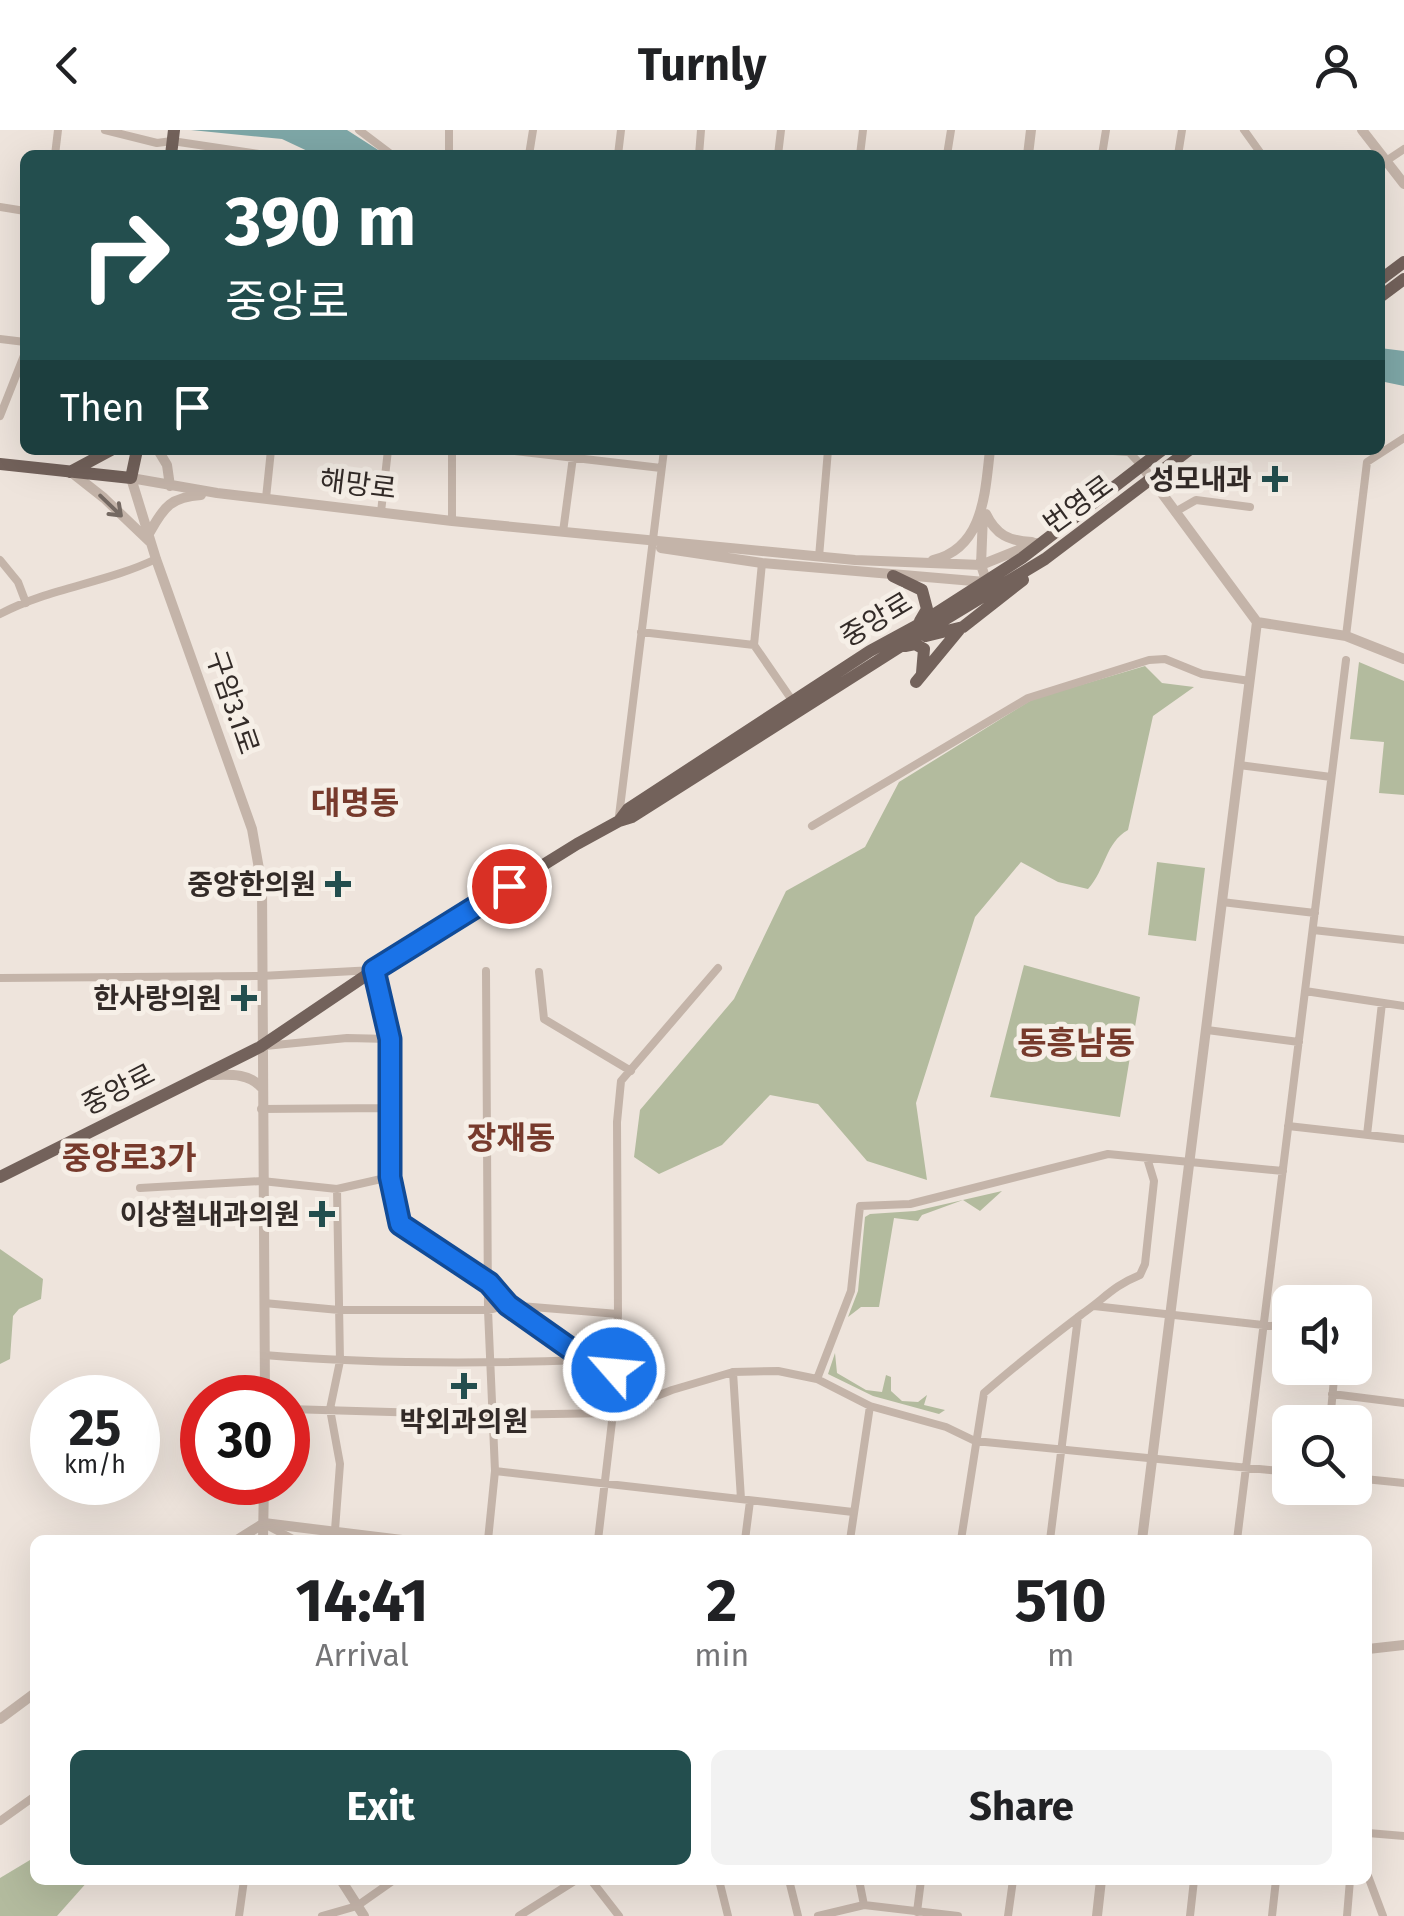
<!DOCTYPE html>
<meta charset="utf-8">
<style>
body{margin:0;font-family:"Fira Sans","Noto Sans KR",sans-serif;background:#f2f2f2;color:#202124;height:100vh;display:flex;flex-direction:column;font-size:38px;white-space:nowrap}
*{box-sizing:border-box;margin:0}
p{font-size:32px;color:#757577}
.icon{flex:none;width:55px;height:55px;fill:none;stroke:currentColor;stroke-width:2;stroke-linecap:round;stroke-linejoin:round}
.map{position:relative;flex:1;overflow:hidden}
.sheet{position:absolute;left:30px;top:1405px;width:1342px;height:350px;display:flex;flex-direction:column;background:#fff;border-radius:15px;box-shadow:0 10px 40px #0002}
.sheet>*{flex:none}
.top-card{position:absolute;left:20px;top:20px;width:1365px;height:305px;border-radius:15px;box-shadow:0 10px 40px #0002;background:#234e4e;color:#fff;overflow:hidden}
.tools{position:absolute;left:1272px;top:1155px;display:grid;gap:20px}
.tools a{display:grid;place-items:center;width:100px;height:100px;border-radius:15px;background:#fff;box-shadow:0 10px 40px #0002;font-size:50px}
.speed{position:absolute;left:30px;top:1245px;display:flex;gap:20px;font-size:50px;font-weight:700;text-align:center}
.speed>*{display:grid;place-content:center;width:130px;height:130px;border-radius:50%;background:#fff;box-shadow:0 10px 40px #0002;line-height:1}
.speed small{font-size:25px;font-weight:400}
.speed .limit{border:15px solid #d22;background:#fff;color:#111}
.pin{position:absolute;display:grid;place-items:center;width:85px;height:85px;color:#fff;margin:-42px;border:5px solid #fff;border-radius:50%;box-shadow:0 2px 10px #0007}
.me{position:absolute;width:110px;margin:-55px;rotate:297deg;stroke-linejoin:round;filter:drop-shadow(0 0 8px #0008)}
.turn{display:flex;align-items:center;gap:35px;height:210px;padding:0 40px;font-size:45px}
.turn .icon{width:130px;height:130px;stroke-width:2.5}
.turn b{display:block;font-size:70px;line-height:85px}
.then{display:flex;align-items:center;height:95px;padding:0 40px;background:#0003;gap:20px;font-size:38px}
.eta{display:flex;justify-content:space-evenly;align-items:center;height:170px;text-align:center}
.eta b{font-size:60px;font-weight:700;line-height:70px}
.primary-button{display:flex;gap:20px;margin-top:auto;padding:20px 40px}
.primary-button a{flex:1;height:115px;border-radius:15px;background:#234e4e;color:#fff;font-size:40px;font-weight:700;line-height:115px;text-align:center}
.primary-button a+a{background:#f2f2f2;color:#202124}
header{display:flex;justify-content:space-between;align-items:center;height:130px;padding:0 40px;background:#fff;font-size:45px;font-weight:700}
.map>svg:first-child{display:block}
</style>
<header><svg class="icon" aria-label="back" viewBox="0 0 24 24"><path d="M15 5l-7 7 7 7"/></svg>Turnly<svg class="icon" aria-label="person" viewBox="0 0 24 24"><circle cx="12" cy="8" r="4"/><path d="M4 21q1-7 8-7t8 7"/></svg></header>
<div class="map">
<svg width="1404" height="1786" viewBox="0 0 1404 1786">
<rect width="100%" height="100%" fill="#eee4dc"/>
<path fill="#b3bb9e" d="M 1359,532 L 1404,551 L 1404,665 L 1379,663 L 1384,612 L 1350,609 Z
M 1145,536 L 1162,553 L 1194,557 L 1153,586 L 1128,700 C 1105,713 1106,739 1088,759 L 1058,752 L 1021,732 L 975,787 L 916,973 L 927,1050 L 867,1031 L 818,974 L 770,965 L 722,1015 L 659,1044 L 634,1027 L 640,980 L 734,869 L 786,761 L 865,717 L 899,652 L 1033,569 Z
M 1157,732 L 1205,738 L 1196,811 L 1148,805 Z
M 1024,835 L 1140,867 L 1120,987 L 990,967 Z
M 1002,1061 L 980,1081 L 963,1070 L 922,1085 L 918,1091 L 894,1088 L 879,1177 L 861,1177 L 848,1187 L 858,1161 L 865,1087 L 870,1084 L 915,1081 Z
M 0,1119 L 43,1149 L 41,1169 L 19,1179 L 13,1186 L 10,1229 L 0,1234 Z
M 835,1223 L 837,1243 L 866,1260 L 882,1262 L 886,1245 L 891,1247 L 891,1261 L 902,1271 L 918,1272 L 927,1265 L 924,1275 L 945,1280 L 939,1284 L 873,1266 L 828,1244 Z
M 35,1727 L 35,1750 L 89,1750 L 57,1786 L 0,1786 L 0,1748 Z"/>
<path fill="#7ea7a7" d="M 191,0 L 347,0 L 386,25 L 316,25 L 282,9 Z
M 1380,218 L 1404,221 L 1404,256 L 1380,251 Z"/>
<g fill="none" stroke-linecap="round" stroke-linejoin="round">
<path stroke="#c4b4a9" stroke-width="8" d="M 105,0 L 157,13 L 172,11 L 266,25
M 359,0 L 392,25
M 449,0 L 449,25
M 1244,0 L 1262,25
M 55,25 L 58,0
M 529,25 L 533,0
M 618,25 L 621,0
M 699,25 L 701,0
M 778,25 L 781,0
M 860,25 L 863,0
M 947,25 L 951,0
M 1102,25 L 1106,0
M 1178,25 L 1182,0
M 1380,35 L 1404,19
M 0,77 L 25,81
M 0,209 L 25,212
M 0,286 L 25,223
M 507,320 L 661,338
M 1098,320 L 1129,322 L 1141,335
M 266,368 L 271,320
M 381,382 L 388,320
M 1175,382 L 1196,370 L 1250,377
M 452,391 L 452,320
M 563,402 L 573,327
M 819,427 L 828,320
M 0,430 L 18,452 L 26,473
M 0,484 C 49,458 106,453 156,429
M 641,502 L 754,515
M 1346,506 L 1367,332 L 1404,308
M 754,515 L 762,433
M 754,515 L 794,573
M 1239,635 L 1331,647
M 619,686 L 664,320
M 812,696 L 1028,568 L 1149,530 L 1165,529 L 1202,544 L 1250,551
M 1222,772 L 1315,783
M 1313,800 L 1404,810
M 486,841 L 488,1180 L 495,1341 L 488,1410
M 539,842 L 544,889 L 631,941
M 0,848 L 261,846 L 374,840 L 390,909 L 390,1047 L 400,1093 L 489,1153 L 508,1175 L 587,1230 L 614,1240
M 1305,861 L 1404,876
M 1207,900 L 1299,912
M 265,916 L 347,908 L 390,909
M 261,979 L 390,978
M 1288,996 L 1404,1009
M 1367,1005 L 1382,873
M 140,1058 L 262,1051 L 337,1059 L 390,1047
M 264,1173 L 339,1180 L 488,1180 L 508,1175 L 618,1184
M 1094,1176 L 1290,1198
M 264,1225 C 371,1234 477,1234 584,1230
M 733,1242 L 741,1369
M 817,1249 L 851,1161 L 860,1076 L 910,1074 L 1108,1024 L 1283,1041
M 1332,1264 L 1404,1273
M 288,1279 L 493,1285 L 613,1283 L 672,1260 L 733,1242 L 778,1241 L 817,1249 L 870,1276 L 946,1297 L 975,1311 L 1290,1342
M 1330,1292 L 1335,1238
M 495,1341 L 853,1382
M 1355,1348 L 1404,1353
M 268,1396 L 295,1410
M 335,1400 L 340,1334 L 330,1279 L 340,1231 L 337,1059
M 598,1410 L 613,1283 L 618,1184 L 617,992 L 621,951 L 718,838
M 745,1410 L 750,1371
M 850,1410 L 870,1276
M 961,1410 L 984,1263 C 1016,1235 1048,1210 1082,1184 C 1105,1168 1113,1156 1140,1145 L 1145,1134 L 1154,1051 L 1147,1028
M 1050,1410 L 1078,1187
M 1237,1410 L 1346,530
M 0,1691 L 35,1666
M 1368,1703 L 1404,1706
M 1368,1746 L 1383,1786
M 591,1750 L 619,1786
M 719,1750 L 728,1786
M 789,1750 L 798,1786
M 859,1750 L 864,1775
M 917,1782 L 921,1750
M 239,1786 L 244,1750
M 322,1786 L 357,1776 L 394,1750
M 519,1786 L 576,1750
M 818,1786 L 864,1775 L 958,1786
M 1008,1786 L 1013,1750
M 1190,1786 L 1194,1750
M 1272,1786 L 1276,1750
M 1347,1786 L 1350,1750"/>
<path stroke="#c4b4a9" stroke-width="10" d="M 1362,0 L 1404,54
M 1028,25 L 1031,0
M 158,320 L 167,335 L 170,356
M 1141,335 L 1257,492 L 1142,1410
M 71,342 L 104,368 L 150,412
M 131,348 L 156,429 L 252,699 L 262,756 L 265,1268
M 131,348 L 217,363 L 452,391 L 855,430 L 981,435 L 1036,413
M 986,384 C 996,405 1009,411 1032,412
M 983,385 L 981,435 L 988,456
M 150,402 C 164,376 172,367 201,365
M 661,418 L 762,433 L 985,452
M 933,430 C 984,418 985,362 990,320
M 1257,492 L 1346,506 L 1404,529
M 209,945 C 227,945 248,942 261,957
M 237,1410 L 264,1393 L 402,1410
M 263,1410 L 264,1352
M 1368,1519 L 1404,1515
M 0,1589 L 35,1563
M 341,1750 L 364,1786
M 1097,1786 L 1101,1750"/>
<path stroke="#73625b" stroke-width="12" d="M 171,25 L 174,0
M 1380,150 L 1404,132
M 1380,167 L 1404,149
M 0,334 L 131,348 L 137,320
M 70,342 L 111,320
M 893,446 L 922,460 L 927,479 L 920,491
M 926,506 L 963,497 L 1023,450
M 905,516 L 915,514 L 924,519 L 922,543
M 916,552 L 959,500
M 619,691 L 628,679 L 870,521 L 916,496 L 1022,428 L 1162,320
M 0,1047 L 260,917 L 374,840 L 577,714 L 619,691 L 632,687 L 898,518 L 1045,429 L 1189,320"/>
</g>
<defs><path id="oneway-shaft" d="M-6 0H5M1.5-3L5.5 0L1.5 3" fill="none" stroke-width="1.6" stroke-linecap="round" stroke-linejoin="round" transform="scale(2.5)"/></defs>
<use stroke="#746962" href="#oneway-shaft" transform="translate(111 376) rotate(44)"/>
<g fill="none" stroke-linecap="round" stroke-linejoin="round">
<defs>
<path id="route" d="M 509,756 L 374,840 L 390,909 L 390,1047 L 400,1094 L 489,1153 L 508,1175 L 586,1230 L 614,1240"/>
</defs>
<use href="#route" stroke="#114b97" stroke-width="25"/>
<use href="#route" stroke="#1a73e8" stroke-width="18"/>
</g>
<g fill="#234e4e" stroke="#f6efe7" stroke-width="4">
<path d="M1270 334h10v10h10v10h-10v10h-10v-10h-10v-10h10z"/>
<path d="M333 739h10v10h10v10h-10v10h-10v-10h-10v-10h10z"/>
<path d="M239 853h10v10h10v10h-10v10h-10v-10h-10v-10h10z"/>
<path d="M317 1069h10v10h10v10h-10v10h-10v-10h-10v-10h10z"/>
<path d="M459 1241h10v10h10v10h-10v10h-10v-10h-10v-10h10z"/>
</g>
<g text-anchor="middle" stroke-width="10" stroke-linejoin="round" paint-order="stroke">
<g font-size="28" font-weight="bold" fill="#332b28" stroke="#f6efe7" text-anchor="end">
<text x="1252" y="359">성모내과</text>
<text x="316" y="764">중앙한의원</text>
<text x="222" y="878">한사랑의원</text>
<text x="300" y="1094">이상철내과의원</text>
<text x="464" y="1301" text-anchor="middle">박외과의원</text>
</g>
<g font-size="28" fill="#332b28" stroke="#f6efe7">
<text transform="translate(358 354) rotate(7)" y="10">해망로</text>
<text transform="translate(1078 374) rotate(-36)" y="10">번영로</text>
<text transform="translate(876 489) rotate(-31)" y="10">중앙로</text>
<text transform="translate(233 572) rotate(71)" y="10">구암3.1로</text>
<text transform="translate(118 959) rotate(-27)" y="10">중앙로</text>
</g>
<g font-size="32" font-weight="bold" fill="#773a2c" stroke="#f6efe7">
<text x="355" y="684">대명동</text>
<text x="1076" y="924">동흥남동</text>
<text x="511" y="1019">장재동</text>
<text x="129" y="1039">중앙로3가</text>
</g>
</g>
</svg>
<div class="tools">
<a><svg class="icon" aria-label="sound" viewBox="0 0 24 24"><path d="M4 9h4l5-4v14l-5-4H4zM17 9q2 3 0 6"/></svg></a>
<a><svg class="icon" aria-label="search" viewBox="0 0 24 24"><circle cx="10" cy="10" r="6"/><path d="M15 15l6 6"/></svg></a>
</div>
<div class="speed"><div>25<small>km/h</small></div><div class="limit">30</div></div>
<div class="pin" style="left:509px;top:756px;background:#d93025"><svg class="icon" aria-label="arrive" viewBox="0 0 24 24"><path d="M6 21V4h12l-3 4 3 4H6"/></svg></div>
<svg class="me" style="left:614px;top:1240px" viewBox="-20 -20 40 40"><circle r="17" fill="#1a73e8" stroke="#fff" stroke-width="3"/><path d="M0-11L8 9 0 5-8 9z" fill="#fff"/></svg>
<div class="top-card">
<div class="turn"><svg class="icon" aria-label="right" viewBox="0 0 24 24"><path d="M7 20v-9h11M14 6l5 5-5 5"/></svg><div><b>390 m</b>중앙로</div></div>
<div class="then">Then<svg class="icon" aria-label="arrive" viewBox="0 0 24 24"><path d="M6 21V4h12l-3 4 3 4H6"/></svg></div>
</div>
<section class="sheet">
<div class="eta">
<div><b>14:41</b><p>Arrival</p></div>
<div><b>2</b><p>min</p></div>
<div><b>510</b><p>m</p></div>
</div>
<div class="primary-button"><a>Exit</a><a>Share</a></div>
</section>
</div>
